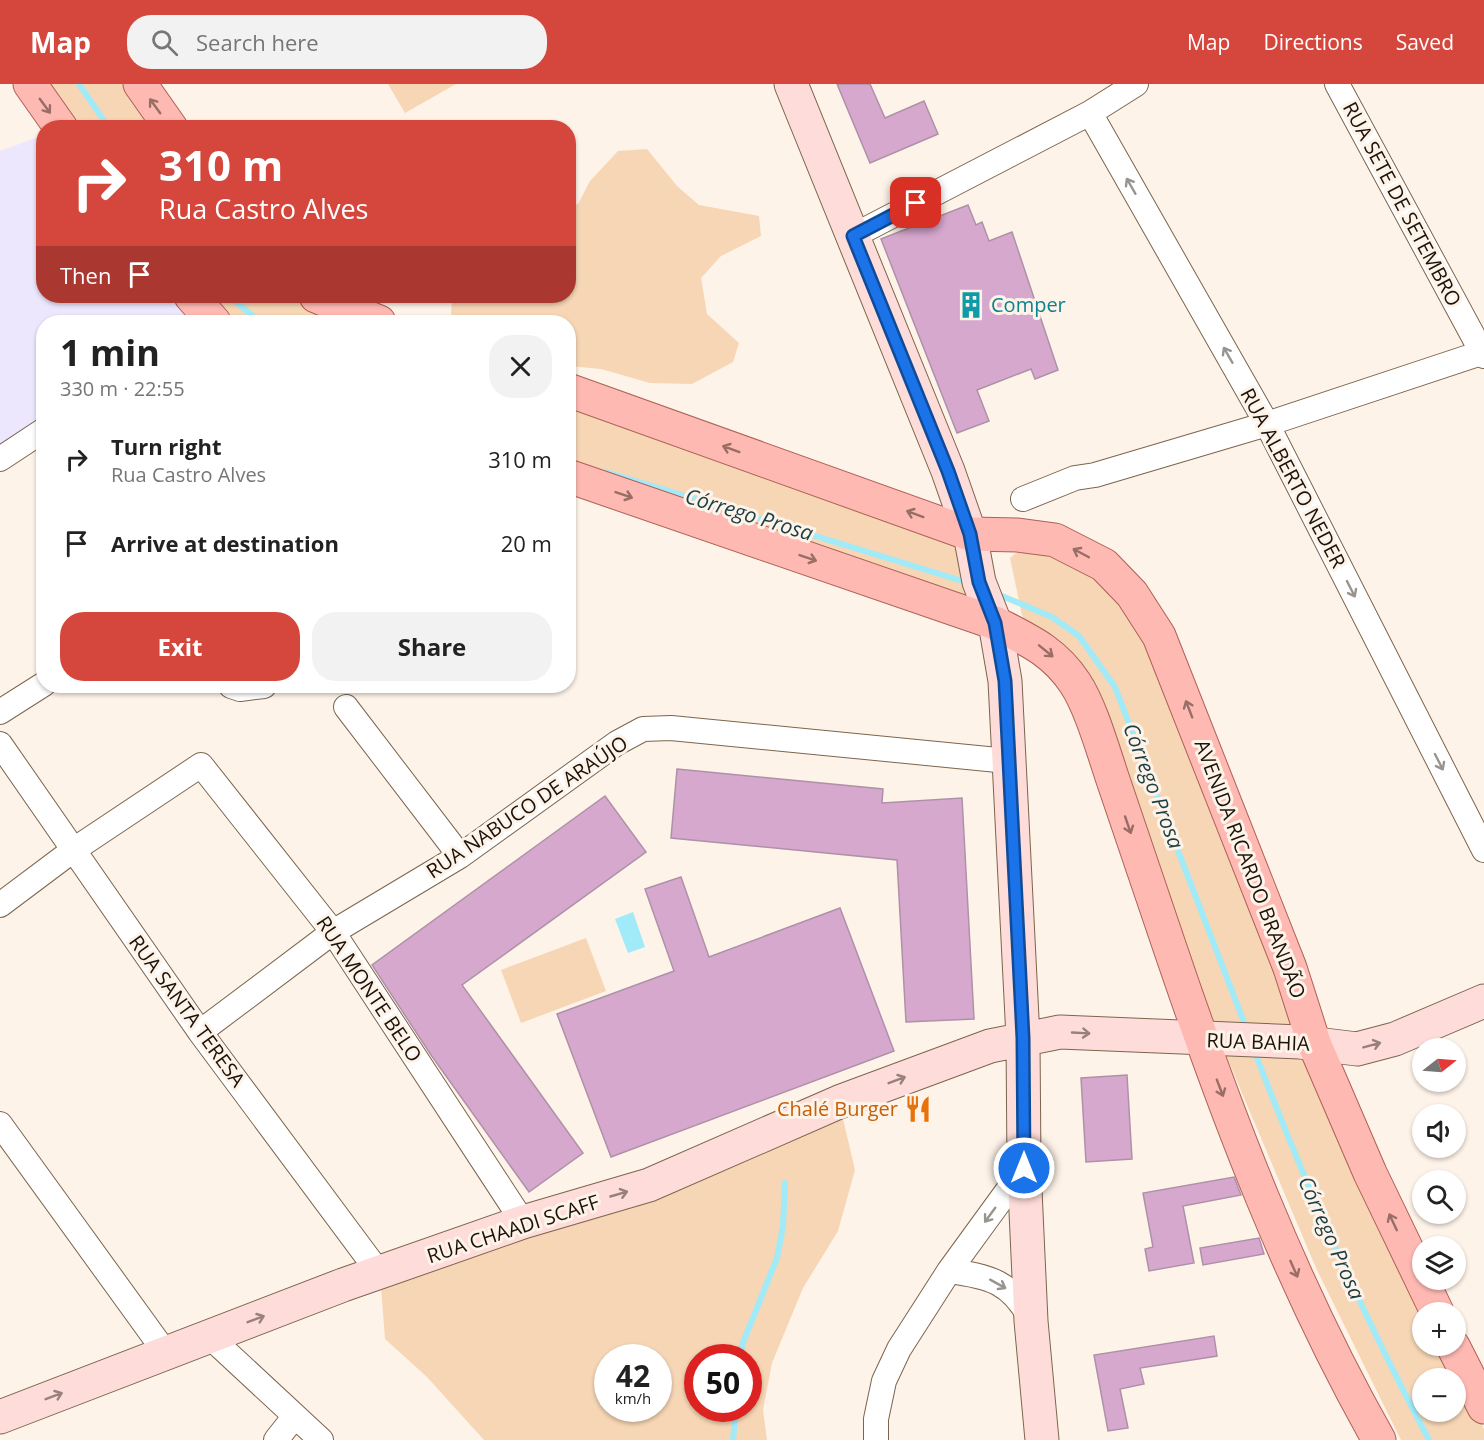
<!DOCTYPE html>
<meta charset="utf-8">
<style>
body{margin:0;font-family:"Open Sans",sans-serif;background:#f2f2f2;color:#222;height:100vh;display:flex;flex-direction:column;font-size:22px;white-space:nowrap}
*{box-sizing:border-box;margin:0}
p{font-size:20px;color:#767676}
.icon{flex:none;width:33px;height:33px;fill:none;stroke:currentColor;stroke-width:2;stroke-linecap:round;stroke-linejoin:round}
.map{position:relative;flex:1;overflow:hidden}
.panel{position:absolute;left:36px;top:231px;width:540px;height:378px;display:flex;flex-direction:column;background:#fff;border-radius:24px;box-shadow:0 2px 4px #0004}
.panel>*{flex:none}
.banner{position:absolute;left:36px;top:36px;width:540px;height:183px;border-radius:24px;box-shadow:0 2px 4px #0004;background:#d5473c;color:#fff;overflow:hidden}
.needle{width:39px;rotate:73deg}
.buttons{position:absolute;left:1412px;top:954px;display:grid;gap:12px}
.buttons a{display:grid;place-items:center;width:54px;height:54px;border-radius:50%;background:#fff;box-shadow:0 2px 4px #0004;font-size:30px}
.speed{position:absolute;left:594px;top:1260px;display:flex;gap:12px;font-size:30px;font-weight:700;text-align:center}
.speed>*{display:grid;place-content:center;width:78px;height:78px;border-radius:50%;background:#fff;box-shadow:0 2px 4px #0004;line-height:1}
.speed small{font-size:15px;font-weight:400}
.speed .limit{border:9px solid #d22;background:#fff;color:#111}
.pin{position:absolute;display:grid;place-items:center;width:51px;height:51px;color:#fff;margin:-26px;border-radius:12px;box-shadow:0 3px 9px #0006}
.me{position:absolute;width:66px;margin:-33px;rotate:0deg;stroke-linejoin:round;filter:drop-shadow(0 0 4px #0008)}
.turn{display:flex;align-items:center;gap:21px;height:126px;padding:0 24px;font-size:27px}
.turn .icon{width:78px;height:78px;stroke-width:2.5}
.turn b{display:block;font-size:42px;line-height:51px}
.then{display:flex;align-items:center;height:57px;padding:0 24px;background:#0003;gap:12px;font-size:22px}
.round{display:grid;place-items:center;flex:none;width:63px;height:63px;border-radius:24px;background:#f2f2f2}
.headline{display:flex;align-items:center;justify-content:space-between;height:102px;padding:0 24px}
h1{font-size:36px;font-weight:700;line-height:45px}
.cta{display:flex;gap:12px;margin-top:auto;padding:12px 24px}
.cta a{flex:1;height:69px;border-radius:24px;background:#d5473c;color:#fff;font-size:24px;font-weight:700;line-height:69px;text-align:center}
.cta a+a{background:#f2f2f2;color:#222}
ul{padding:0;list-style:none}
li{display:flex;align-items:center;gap:18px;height:84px;padding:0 24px}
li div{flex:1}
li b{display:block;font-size:22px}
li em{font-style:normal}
header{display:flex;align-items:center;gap:36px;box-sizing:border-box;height:84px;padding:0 30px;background:#d5473c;color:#fff}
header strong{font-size:28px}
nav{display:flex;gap:33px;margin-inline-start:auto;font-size:21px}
.search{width:420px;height:54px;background:#f2f2f2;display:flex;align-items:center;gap:15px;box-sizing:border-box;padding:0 21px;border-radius:24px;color:#767676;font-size:22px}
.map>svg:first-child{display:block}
</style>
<header>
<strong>Map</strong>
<div class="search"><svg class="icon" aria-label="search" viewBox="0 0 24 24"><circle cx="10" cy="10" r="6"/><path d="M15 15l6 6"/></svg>Search here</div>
<nav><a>Map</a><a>Directions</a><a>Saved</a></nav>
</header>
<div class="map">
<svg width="1484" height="1356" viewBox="0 0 1484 1356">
<rect width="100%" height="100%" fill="#fef3e8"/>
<path fill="#ede7fd" d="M 43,51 L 44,212 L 191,212 L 202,238 L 44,238 L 43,346 L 0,375 L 0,67 Z"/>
<path fill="#f6d6b5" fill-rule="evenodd" d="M 30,0 L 140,0 L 171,43 L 61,43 Z
M 388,0 L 456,0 L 405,29 Z
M 647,65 L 677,102 L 699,121 L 759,132 L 761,152 L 721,172 L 701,194 L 707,230 L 739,259 L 733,278 L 692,300 L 650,299 L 601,285 L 569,282 L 568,238 L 464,238 L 451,230 L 452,212 L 568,212 L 569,123 L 578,120 L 590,97 L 618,67 Z
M 191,212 L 316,212 L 379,238 L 214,238 Z
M 568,306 L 970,450 L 995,539 L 569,392 Z
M 1022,464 C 1066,471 1091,489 1126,515 L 1422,1228 L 1422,1262 L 1442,1262 L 1484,1345 L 1484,1356 L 1401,1356 L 1316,1184 L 1217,950 L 1104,637 L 1027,541 L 1022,531 L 1010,474 ZM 1422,1294 L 1455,1294 L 1455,1328 L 1422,1328 Z
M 586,854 L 606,907 L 521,939 L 501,886 Z
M 839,1018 L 855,1086 L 838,1147 L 803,1204 L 772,1279 L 763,1326 L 767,1356 L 484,1356 L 427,1293 L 385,1255 L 380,1190 ZM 608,1274 L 658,1274 L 658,1324 L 608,1324 ZM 698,1274 L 748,1274 L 748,1324 L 698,1324 Z"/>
<path fill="#a1eaf8" d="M 633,828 L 645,863 L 628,869 L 615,835 Z"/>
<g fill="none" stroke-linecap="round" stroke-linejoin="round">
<path stroke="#a1eaf8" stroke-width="6" d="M 79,0 L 109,44
M 229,212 L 260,238
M 606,388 L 969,499
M 995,509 L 1052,533 L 1079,552 L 1115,603 L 1247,946
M 1254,966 C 1305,1100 1362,1230 1429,1356
M 741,1274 L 742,1261 L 777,1174 L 783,1142 L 785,1099
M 733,1356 L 736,1324"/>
</g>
<path fill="#d7a8ce" stroke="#ae91a8" stroke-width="1.5" d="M 837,0 L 870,0 L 885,34 L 924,17 L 938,50 L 870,79 Z
M 968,121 L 976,141 L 982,138 L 989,157 L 1012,148 L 1058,286 L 1035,295 L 1031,285 L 977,306 L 989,337 L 957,349 L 881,155 Z
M 677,685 L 883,705 L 882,719 L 962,714 L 974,935 L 906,938 L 897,776 L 671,754 Z
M 605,712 L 646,768 L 462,901 L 583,1069 L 529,1108 L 431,971 L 372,881 Z
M 681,793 L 709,873 L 840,824 L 894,967 L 611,1073 L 557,930 L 674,887 L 645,805 Z
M 1127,991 L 1132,1075 L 1086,1078 L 1081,994 Z
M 1234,1093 L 1241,1111 L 1183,1122 L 1194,1179 L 1149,1187 L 1145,1165 L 1153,1163 L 1143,1109 Z
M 1259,1154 L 1264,1170 L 1203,1181 L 1200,1164 Z
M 1214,1252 L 1217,1272 L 1140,1284 L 1144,1300 L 1120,1305 L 1128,1344 L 1108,1347 L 1094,1271 Z"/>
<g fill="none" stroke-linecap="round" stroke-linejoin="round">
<defs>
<path id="street" d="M 1337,0 L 1484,272
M 1090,29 L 1267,340 L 1484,766
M 853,152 L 1090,29 L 1136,0
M 0,375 L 44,346
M 1023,415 L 1075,394 L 1095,391 L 1267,340 L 1484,268
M 231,602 L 240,605 L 264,602
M 346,623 L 460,772
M 0,628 L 44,600
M 0,660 L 200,948 L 380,1190
M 0,821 L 72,767 L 201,681 L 333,848 L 523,1138
M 200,948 L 333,848 L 460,772 L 617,659 L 643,645 L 671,644 L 1008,677
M 0,1040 L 165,1268
M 949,1187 C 989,1192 1012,1198 1031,1236
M 210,1253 L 321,1356
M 276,1356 L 295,1332
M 876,1356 L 876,1335 L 884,1297 L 899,1265 L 949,1187 L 1024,1084"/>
<path id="secondary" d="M 791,0 L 948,387 L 970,450 L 979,498 L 995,539 L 1005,597 L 1023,954 L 1024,1084 L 1031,1237 L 1042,1356
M 0,1333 L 343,1201 L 523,1138 L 649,1101 L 839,1018 L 990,962 L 1060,948 L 1300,958 L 1357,965 L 1395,955 L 1484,917"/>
<path id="primary" d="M 30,0 L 61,44
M 140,0 L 171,44
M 191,212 L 214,238
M 316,212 L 379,238
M 568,306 L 970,450 L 1018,451 L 1055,456 L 1104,481 L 1132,510 L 1159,552 L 1290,884 L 1314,959 L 1370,1089 L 1437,1228
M 568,392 L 995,539 C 1028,556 1054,567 1075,599 C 1090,621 1103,666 1112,693 C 1131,750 1151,807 1170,864 C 1227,1032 1291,1201 1379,1356
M 1453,1262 L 1484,1323"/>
</defs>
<use href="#street" stroke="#7c654d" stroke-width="26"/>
<use href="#secondary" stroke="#7c654d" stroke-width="35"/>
<use href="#primary" stroke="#ae6056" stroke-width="35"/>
<use href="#street" stroke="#fff" stroke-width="24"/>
<use href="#secondary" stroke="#fedcd9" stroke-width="33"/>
<use href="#primary" stroke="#feb9b2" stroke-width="33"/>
</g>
<defs><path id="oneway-shaft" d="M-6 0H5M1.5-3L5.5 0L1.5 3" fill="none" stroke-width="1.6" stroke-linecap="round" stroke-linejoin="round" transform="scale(1.5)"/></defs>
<g stroke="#986e66">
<use href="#oneway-shaft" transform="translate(45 22) rotate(54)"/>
<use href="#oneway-shaft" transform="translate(155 22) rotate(-126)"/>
<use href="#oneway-shaft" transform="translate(731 365) rotate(-160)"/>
<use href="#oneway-shaft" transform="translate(624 411) rotate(19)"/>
<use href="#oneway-shaft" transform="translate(915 430) rotate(-160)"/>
<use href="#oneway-shaft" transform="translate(1081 469) rotate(-152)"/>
<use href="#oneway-shaft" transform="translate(808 474) rotate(19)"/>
<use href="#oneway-shaft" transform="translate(1046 567) rotate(39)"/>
<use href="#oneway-shaft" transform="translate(1189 625) rotate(-111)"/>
<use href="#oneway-shaft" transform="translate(1128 741) rotate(71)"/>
<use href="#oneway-shaft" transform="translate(1220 1004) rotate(69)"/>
<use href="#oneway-shaft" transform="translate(1393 1138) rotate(-115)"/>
<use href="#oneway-shaft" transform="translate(1294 1185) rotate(66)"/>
</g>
<g stroke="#989490">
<use href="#oneway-shaft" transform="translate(1131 102) rotate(-120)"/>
<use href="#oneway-shaft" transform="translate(1228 271) rotate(-120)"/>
<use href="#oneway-shaft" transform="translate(1351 505) rotate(63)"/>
<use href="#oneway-shaft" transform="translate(1439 678) rotate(63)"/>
<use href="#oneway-shaft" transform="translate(990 1131) rotate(126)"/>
<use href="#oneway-shaft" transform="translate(998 1200) rotate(29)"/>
</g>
<g stroke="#98817b">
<use href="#oneway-shaft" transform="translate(1081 949) rotate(3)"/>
<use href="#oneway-shaft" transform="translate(1372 961) rotate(-15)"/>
<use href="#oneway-shaft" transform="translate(897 996) rotate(-21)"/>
<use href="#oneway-shaft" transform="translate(619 1110) rotate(-16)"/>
<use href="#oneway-shaft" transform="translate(256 1235) rotate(-21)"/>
<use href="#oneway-shaft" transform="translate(54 1312) rotate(-21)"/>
</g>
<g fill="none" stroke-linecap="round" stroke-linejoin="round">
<defs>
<path id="route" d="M 916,119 L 853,152 L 948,387 L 970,450 L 979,498 L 995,539 L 1005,597 L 1023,954 L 1024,1084"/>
</defs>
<use href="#route" stroke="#114b97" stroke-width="15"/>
<use href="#route" stroke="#1a73e8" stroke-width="10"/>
</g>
<defs>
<symbol id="building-bare" viewBox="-9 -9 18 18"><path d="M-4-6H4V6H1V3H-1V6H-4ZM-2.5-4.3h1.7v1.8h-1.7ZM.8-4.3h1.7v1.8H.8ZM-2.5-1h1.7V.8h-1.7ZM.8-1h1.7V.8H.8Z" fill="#0f9aa8" stroke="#fef3e8" stroke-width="2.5" paint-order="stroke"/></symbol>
<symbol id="restaurant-bare" viewBox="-9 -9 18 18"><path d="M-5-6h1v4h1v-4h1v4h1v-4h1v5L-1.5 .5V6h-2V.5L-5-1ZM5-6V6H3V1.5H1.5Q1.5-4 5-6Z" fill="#e8710a" stroke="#fef3e8" stroke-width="2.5" paint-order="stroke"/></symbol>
</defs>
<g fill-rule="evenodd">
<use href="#building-bare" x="952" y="202" width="38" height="38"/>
<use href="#restaurant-bare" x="899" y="1006" width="38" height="38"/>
</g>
<g text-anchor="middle" stroke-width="6" stroke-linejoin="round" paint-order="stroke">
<g font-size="20" fill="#1b1209" stroke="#fef3e8">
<text transform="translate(1402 120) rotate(62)" y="7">RUA SETE DE SETEMBRO</text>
<text transform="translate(1293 394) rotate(62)" y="7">RUA ALBERTO NEDER</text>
<text transform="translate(527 723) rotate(-34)" y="7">RUA NABUCO DE ARAÚJO</text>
<text transform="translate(1250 785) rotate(69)" y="7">AVENIDA RICARDO BRANDÃO</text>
<text transform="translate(369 905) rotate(56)" y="7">RUA MONTE BELO</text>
<text transform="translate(187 927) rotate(54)" y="7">RUA SANTA TERESA</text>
<text transform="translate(1258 958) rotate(2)" y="7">RUA BAHIA</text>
<text transform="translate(513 1145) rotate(-18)" y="7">RUA CHAADI SCAFF</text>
</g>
<g font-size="20" fill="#0d838f" stroke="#fef3e8" text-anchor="start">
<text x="991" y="228">Comper</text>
</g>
<g font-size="20" fill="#c56008" stroke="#fef3e8" text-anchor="end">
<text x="898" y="1032">Chalé Burger</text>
</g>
<g font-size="21" font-style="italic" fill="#1b3e45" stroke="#fef3e8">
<text transform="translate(749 431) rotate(17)" y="7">Córrego Prosa</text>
<text transform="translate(1153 702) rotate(69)" y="7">Córrego Prosa</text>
<text transform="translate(1331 1154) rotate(66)" y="7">Córrego Prosa</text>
</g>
</g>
</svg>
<div class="buttons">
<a><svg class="needle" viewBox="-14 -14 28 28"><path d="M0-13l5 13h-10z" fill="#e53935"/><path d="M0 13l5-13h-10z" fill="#767676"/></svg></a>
<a><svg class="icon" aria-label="sound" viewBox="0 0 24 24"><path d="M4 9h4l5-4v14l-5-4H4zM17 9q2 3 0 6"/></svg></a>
<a><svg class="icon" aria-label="search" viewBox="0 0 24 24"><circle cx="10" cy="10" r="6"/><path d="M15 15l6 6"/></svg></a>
<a><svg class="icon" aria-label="layers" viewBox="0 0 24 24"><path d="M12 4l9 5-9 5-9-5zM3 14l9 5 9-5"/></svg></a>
<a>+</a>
<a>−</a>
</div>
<div class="speed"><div>42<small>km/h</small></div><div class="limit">50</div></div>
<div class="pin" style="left:916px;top:119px;background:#d93025"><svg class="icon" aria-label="arrive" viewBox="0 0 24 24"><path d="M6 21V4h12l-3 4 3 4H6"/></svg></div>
<svg class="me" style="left:1024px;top:1084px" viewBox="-20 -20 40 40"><circle r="17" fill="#1a73e8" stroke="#fff" stroke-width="3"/><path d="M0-11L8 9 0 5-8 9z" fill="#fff"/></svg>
<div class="banner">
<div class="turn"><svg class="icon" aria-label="right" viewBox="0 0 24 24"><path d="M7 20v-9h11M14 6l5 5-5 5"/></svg><div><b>310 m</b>Rua Castro Alves</div></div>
<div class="then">Then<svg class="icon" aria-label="arrive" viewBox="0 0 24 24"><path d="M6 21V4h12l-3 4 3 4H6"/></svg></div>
</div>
<section class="panel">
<div class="headline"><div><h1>1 min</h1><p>330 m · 22:55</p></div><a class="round"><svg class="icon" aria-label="close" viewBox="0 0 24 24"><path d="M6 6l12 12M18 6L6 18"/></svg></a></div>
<ul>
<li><svg class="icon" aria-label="right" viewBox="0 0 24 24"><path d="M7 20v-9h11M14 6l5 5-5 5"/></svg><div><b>Turn right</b><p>Rua Castro Alves</p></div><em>310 m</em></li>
<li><svg class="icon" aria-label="arrive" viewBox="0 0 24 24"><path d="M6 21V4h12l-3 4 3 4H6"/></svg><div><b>Arrive at destination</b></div><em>20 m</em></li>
</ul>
<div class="cta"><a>Exit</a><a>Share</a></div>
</section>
</div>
